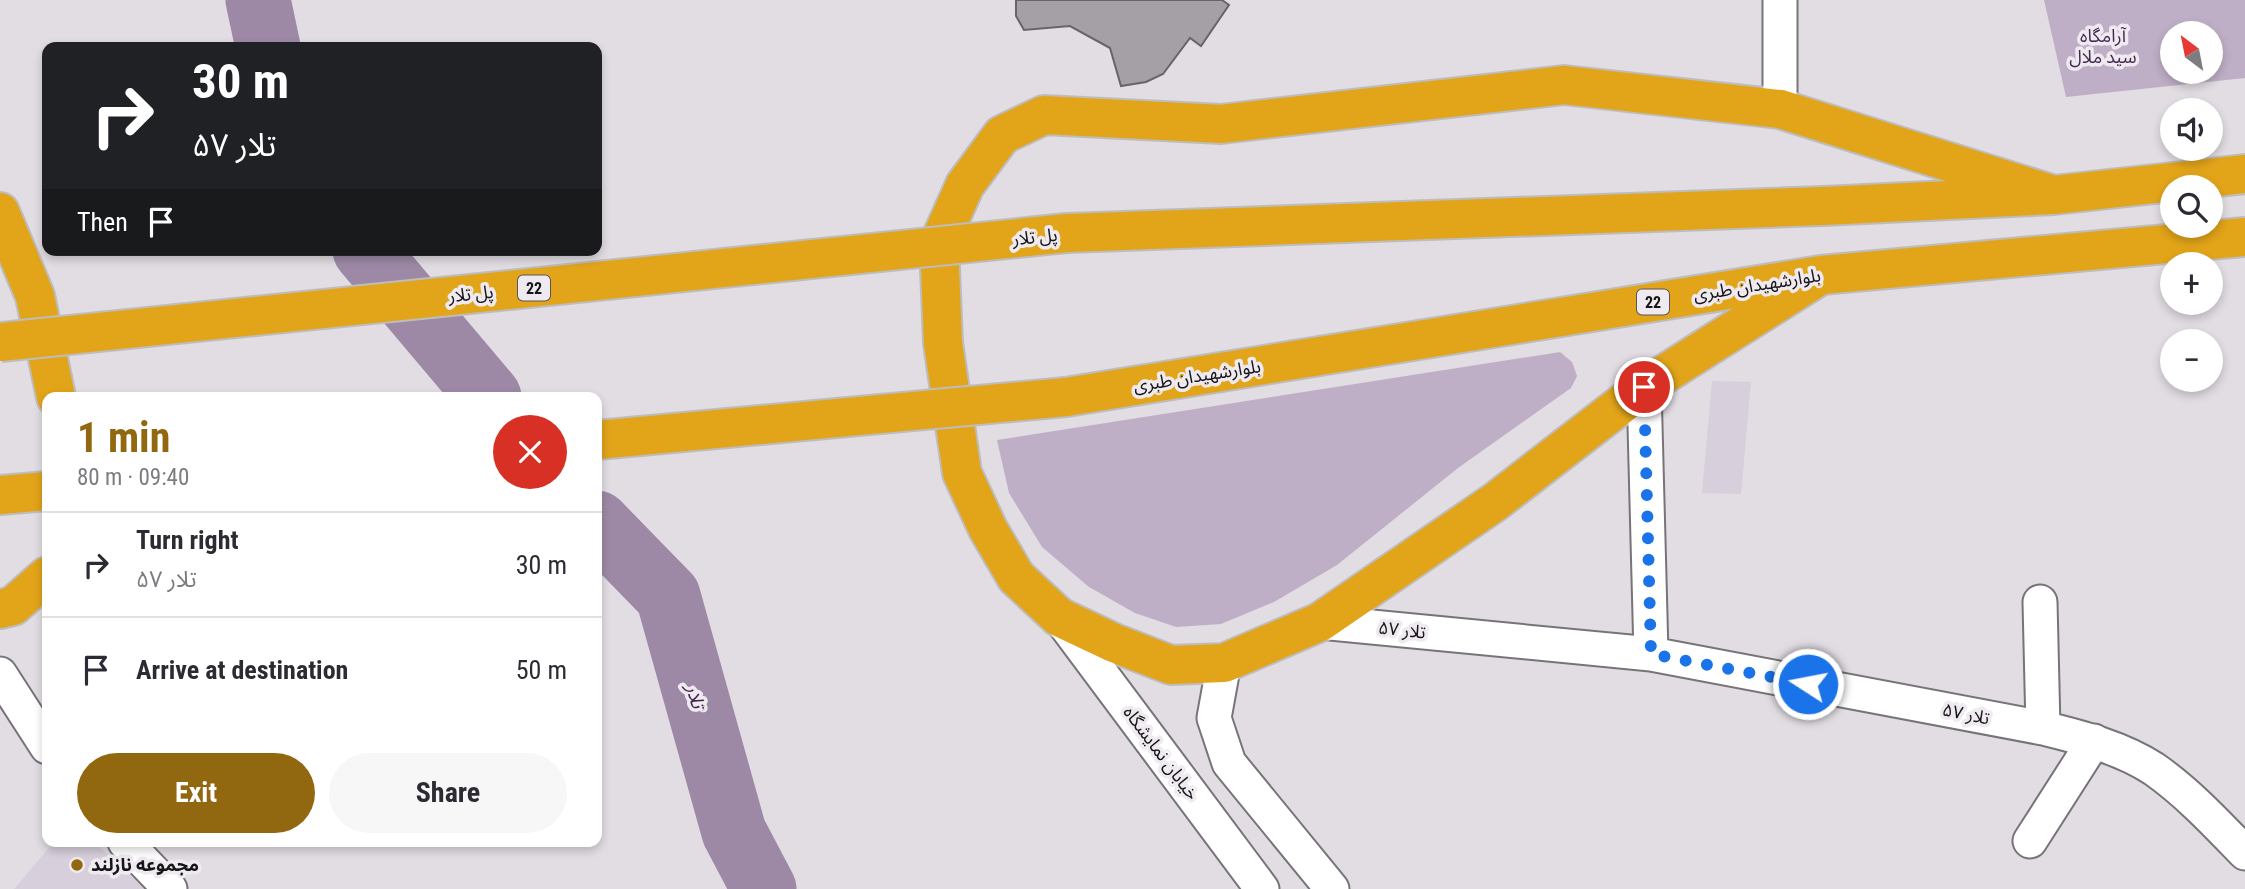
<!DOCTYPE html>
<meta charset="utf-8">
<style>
body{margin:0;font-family:"Roboto Condensed","Noto Sans Arabic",sans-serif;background:#f7f7f7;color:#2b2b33;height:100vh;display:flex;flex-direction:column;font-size:26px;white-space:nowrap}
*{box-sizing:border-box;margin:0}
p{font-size:23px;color:#7c7c81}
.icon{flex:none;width:38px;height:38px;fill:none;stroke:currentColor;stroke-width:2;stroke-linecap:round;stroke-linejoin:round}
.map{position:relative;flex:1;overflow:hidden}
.details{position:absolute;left:42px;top:392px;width:560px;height:455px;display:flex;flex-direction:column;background:#fff;border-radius:14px;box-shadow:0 4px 10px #0003}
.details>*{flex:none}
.top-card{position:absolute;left:42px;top:42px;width:560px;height:214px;border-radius:14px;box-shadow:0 4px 10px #0003;background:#202124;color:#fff;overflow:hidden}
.needle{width:46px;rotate:328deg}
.controls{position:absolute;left:2160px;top:21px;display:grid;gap:14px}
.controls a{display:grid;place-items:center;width:63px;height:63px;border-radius:50%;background:#fff;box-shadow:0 4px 10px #0003;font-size:35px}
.pin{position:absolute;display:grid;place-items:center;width:60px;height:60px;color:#fff;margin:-30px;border:4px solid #fff;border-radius:50%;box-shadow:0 2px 7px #0007}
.me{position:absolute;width:77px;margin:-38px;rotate:281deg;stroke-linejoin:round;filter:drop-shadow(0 0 5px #0008)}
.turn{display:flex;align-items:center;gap:24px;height:147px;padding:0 35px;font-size:32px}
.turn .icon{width:91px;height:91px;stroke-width:2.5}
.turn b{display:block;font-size:49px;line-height:60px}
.then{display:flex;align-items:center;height:66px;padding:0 35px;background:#0003;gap:14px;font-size:26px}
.round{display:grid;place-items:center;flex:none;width:74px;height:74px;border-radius:37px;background:#f7f7f7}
.headline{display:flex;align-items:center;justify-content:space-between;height:119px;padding:0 35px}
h1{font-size:42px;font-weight:700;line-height:52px;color:#916810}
.action{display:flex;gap:14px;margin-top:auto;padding:14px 35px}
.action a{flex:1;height:80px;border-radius:42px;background:#916810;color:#fff;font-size:28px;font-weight:700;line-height:80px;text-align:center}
.action a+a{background:#f7f7f7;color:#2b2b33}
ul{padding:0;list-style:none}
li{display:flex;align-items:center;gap:21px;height:105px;padding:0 35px;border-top:2px solid #e1e1e2}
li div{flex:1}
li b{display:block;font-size:26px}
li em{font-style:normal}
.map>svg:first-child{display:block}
</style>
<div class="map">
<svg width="2245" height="889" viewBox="0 0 2245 889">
<rect width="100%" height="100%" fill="#e1dde3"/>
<path fill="#d7cfdb" d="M 1712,381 L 1751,382 L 1741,494 L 1702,493 Z
M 54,842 L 94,842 L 145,889 L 14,889 Z"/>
<path fill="#bfafc6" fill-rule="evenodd" d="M 2044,0 L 2245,0 L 2245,78 L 2066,97 ZM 2172,33 L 2210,33 L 2210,72 L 2172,72 Z
M 1560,352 L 1572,362 L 1577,376 L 1571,388 L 1458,468 L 1337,565 L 1274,602 L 1221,624 L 1176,627 L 1135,613 L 1089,587 L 1042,547 L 1009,493 L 997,440 Z"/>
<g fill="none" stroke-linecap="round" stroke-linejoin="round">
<path stroke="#9d89a6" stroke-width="65" d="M 258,0 L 268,47
M 365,250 L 489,397
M 597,523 L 668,596 L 734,832 L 764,889"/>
</g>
<path fill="#a4a0a6" stroke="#68646a" stroke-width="2" d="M 1016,0 L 1222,0 L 1229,5 L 1201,46 L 1190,38 L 1163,74 L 1146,82 L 1121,86 L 1110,48 L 1070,26 L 1024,30 L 1016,16 Z"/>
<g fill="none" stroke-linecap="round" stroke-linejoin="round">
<defs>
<path id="street" d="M 1780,0 L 1780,109
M 1644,387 L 1651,654
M 2040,602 L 2043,728
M 1059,617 L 1262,889
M 1320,622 L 1651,654 L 2043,728 C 2080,737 2122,748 2154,769 C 2188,793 2216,823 2245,853
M 1224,663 L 1214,718 L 1229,763 L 1332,889
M 0,674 L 47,747
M 2030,841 L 2094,741
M 125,842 L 170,889"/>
<path id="highway" d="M 0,212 L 35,296 L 56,397
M 1067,233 L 1823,206 L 2054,195 L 2245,174
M 1821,275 L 1644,387 L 1495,502 L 1320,622 L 1224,663 L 1171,665 L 1114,643 L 1059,617 L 1016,577 L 988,529 L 962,473 L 943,343 L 939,243 L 965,185 L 1002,135 L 1044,115 L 1221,124 L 1564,85 L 1780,109 L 2054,195
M 1066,397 L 1821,275 L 2245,237
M 0,495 L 47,491
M 0,609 L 13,606 L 47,576"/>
</defs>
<use href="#street" stroke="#777479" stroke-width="37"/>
<use href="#highway" stroke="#bebdbe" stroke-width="42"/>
<use href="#street" stroke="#fff" stroke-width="33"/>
<use href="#highway" stroke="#e2a419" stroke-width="38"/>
<defs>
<path id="highway-bridge" d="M 0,342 L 1067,233
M 597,440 L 1066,397"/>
</defs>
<use href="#highway-bridge" stroke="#bebdbe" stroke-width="42" stroke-linecap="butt"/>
<use href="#highway-bridge" stroke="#e2a419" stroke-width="38"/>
</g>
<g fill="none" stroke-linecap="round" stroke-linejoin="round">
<path stroke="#1a73e8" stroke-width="12" stroke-dasharray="0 21.6" d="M 1644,387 L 1651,654 L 1808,684"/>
</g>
<circle fill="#916810" stroke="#efeaf0" stroke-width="2.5" cx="77" cy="865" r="7"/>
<g text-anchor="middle" stroke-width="7" stroke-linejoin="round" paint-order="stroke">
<g fill="#efeaf0" stroke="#575558" stroke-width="2">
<rect x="518" y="275.5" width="32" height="25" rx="5"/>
<rect x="1637" y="289.5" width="32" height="25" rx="5"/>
</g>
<g font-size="16" font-weight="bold" fill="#161517">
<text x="534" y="294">22</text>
<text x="1653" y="308">22</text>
</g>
<g font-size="18" fill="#462952" stroke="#efeaf0">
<text x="2103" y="42">آرامگاه<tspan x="2103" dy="21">سید ملال</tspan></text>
</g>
<g font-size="18" fill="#161517" stroke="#efeaf0">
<text transform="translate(1035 237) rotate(-6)" y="6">پل تلار</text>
<text transform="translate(1757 285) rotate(-9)" y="6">بلوارشهیدان طبری</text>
<text transform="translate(471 294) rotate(-6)" y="6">پل تلار</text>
<text transform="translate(1197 376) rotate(-9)" y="6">بلوارشهیدان طبری</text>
<text transform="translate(1402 630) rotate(6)" y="6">تلار ۵۷</text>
<text transform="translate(1966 714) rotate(11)" y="6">تلار ۵۷</text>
<text transform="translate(1161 753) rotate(53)" y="6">خیابان نمایشگاه</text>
</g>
<g font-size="18" font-weight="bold" fill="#161517" stroke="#efeaf0" text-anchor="start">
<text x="91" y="871">مجموعه نازلند</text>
</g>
<g font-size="19" font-style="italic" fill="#42254e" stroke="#efeaf0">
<text transform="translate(696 696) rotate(74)" y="7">تلار</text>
</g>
</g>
</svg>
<div class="controls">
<a><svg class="needle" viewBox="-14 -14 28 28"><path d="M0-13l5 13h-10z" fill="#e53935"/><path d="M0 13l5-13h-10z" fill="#7c7c81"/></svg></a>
<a><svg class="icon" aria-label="sound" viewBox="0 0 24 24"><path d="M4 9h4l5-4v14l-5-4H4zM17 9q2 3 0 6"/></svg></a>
<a><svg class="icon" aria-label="search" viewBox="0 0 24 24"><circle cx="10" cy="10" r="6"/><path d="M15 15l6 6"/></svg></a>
<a>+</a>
<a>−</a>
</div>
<div class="pin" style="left:1644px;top:387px;background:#d93025"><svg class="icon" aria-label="arrive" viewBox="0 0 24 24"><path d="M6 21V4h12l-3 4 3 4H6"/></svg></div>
<svg class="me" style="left:1808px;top:684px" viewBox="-20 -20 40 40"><circle r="17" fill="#1a73e8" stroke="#fff" stroke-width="3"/><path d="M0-11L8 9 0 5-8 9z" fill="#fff"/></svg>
<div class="top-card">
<div class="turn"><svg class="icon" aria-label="right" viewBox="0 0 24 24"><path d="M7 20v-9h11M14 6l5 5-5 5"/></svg><div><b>30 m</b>تلار ۵۷</div></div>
<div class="then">Then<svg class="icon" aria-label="arrive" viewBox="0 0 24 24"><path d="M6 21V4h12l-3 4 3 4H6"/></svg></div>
</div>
<section class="details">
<div class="headline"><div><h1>1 min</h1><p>80 m · 09:40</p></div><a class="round" style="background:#d93025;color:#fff"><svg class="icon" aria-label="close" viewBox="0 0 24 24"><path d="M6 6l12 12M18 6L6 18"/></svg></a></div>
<ul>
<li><svg class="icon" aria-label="right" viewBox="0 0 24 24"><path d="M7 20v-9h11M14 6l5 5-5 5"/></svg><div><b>Turn right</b><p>تلار ۵۷</p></div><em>30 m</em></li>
<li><svg class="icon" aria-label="arrive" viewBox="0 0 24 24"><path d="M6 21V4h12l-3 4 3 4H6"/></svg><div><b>Arrive at destination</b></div><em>50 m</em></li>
</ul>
<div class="action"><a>Exit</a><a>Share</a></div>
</section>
</div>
